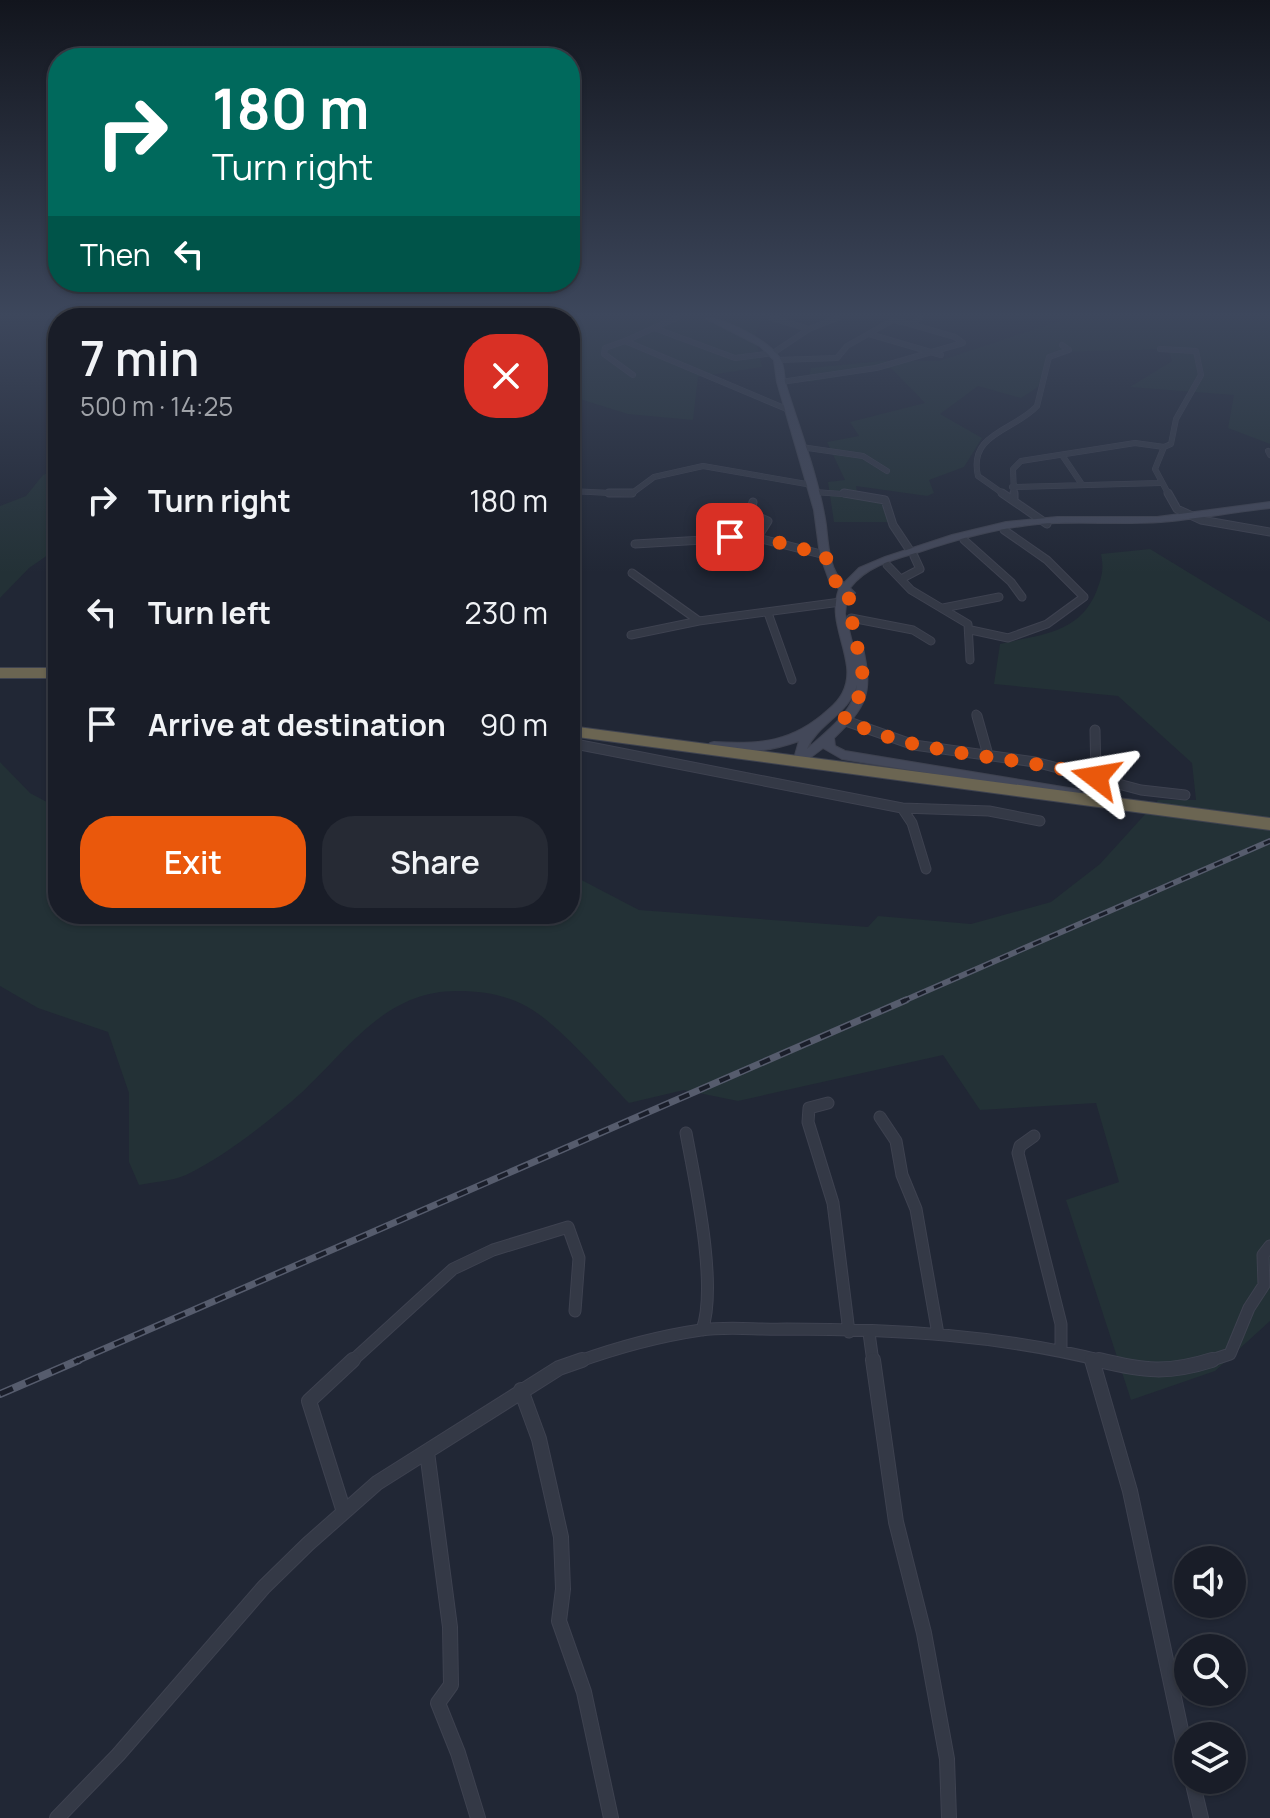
<!DOCTYPE html>
<meta charset="utf-8">
<style>
body{margin:0;font-family:Manrope,sans-serif;background:#262a34;color:#f1f3f6;height:100vh;display:flex;flex-direction:column;font-size:30px;white-space:nowrap}
*{box-sizing:border-box;margin:0}
p{font-size:26px;color:#9fa2a8}
.icon{flex:none;width:44px;height:44px;fill:none;stroke:currentColor;stroke-width:2;stroke-linecap:round;stroke-linejoin:round}
.map{position:relative;flex:1;overflow:hidden}
.panel{position:absolute;left:48px;top:308px;width:532px;height:616px;display:flex;flex-direction:column;background:#191d28;border-radius:32px;box-shadow:0 2px 6px #0004,0 0 0 2px #373b45}
.panel>*{flex:none}
.guide{position:absolute;left:48px;top:48px;width:532px;height:244px;border-radius:32px;box-shadow:0 2px 6px #0004,0 0 0 2px #373b45;background:#00695c;color:#fff;overflow:hidden}
.controls{position:absolute;left:1174px;top:1546px;display:grid;gap:16px}
.controls a{display:grid;place-items:center;width:72px;height:72px;border-radius:50%;background:#191d28;box-shadow:0 2px 6px #0004,0 0 0 2px #373b45;font-size:40px}
.pin{position:absolute;display:grid;place-items:center;width:68px;height:68px;color:#fff;margin:-34px;border-radius:16px;box-shadow:0 4px 12px #0006}
.me{position:absolute;width:88px;margin:-44px;rotate:284deg;stroke-linejoin:round;filter:drop-shadow(0 0 6px #0008)}
.turn{display:flex;align-items:center;gap:28px;height:168px;padding:0 32px;font-size:36px}
.turn .icon{width:104px;height:104px;stroke-width:2.5}
.turn b{display:block;font-size:56px;line-height:68px}
.then{display:flex;align-items:center;height:76px;padding:0 32px;background:#0003;gap:16px;font-size:30px}
.round{display:grid;place-items:center;flex:none;width:84px;height:84px;border-radius:32px;background:#262a34}
.overview{display:flex;align-items:center;justify-content:space-between;height:136px;padding:0 32px}
h1{font-size:48px;font-weight:600;line-height:60px}
.button{display:flex;gap:16px;margin-top:auto;padding:16px 32px}
.button a{flex:1;height:92px;border-radius:32px;background:#ea580c;color:#fff;font-size:32px;font-weight:600;line-height:92px;text-align:center}
.button a+a{background:#262a34;color:#f1f3f6}
ul{padding:0;list-style:none}
li{display:flex;align-items:center;gap:24px;height:112px;padding:0 32px}
li div{flex:1}
li b{display:block;font-size:30px}
li em{font-style:normal}
.map>svg:first-child{display:block}
</style>
<div class="map">
<svg width="1270" height="1818" viewBox="0 0 1270 1818">
<rect width="100%" height="100%" fill="#212735"/>
<path fill="#233136" d="M 570,318 L 762,318 L 755,336 L 762,367 L 698,377 L 693,420 L 628,414 L 570,396 Z
M 1069,318 L 1270,318 L 1270,444 L 1228,428 L 1234,395 L 1130,387 L 1172,361 L 1168,349 L 1053,352 L 1038,387 L 1021,398 L 978,386 L 940,414 L 982,438 L 964,467 L 929,480 L 934,493 L 927,496 L 856,486 L 858,498 L 880,499 L 889,522 L 834,522 L 828,482 L 845,480 L 827,442 L 859,436 L 850,422 L 925,403 L 891,368 L 808,382 L 811,368 L 882,361 L 939,361 Z
M 58,468 L 58,548 L 29,568 L 0,598 L 0,506 L 26,496 L 43,475 Z
M 1150,549 L 1270,622 L 1270,1321 L 1215,1371 L 1131,1400 L 1066,1200 L 1119,1182 L 1096,1103 L 980,1110 L 943,1055 L 738,1101 L 684,1090 L 629,1103 C 602,1076 555,1019 522,1004 C 501,994 481,991 457,991 C 380,991 344,1057 291,1102 C 260,1128 223,1157 186,1175 C 172,1181 154,1182 139,1185 L 129,1162 L 129,1093 L 108,1032 L 38,1008 L 0,986 L 0,762 L 30,793 L 58,808 L 58,914 L 570,914 L 570,874 L 639,910 L 868,927 L 878,916 L 971,924 L 1051,902 L 1100,864 L 1158,800 L 1196,800 L 1192,763 L 1118,696 L 994,684 L 1000,644 C 1041,634 1080,634 1097,590 C 1102,576 1104,569 1101,554 Z"/>
<g fill="none" stroke-linecap="round" stroke-linejoin="round">
<defs>
<path id="street-far4" d="M 676,318 L 625,341 L 789,410
M 772,318 L 809,329
M 654,328 L 735,358 L 773,353 L 809,329 L 837,318
M 869,334 L 941,355
M 625,341 L 605,348 L 604,354 L 633,375
M 1160,349 L 1196,351 L 1201,375 L 1176,419 L 1171,444 L 1164,447 L 1155,469 L 1169,495
M 778,360 L 837,358 L 847,346 L 893,320 L 910,324 L 920,318
M 781,382 L 876,368 L 963,343 L 955,337 L 910,324
M 801,447 L 863,456 L 887,471
M 1268,451 L 1270,455
M 1062,455 L 1081,483
M 1012,487 L 1160,483
M 570,491 L 631,494 L 654,477 L 703,466 L 812,485
M 814,492 L 856,495
M 1005,495 L 978,476 C 968,433 1014,431 1037,406 L 1049,357 L 1069,350 L 1062,345
M 1014,495 L 1013,469 L 1021,461 L 1135,443 L 1164,447"/>
<path id="street-far3" d="M 609,493 L 632,493
M 844,493 L 885,500 L 893,525 L 911,552
M 1002,493 L 1047,524
M 1014,493 L 1014,499
M 1168,493 L 1177,509 L 1201,520 L 1270,532
M 753,502 L 750,513 L 768,521 L 758,537
M 964,540 L 1011,582 L 1022,597
M 635,544 L 754,537 L 825,555
M 887,565 L 911,590 L 968,624 L 970,660
M 632,573 L 699,621 L 848,601
M 901,579 L 920,569 L 914,556
M 943,608 L 999,597
M 768,613 L 792,680
M 851,618 L 913,630 L 931,641
M 971,630 L 1008,638 L 1047,624 L 1084,597 L 1047,560 L 1004,530
M 631,635 L 699,621
M 976,714 L 977,718"/>
<path id="street-far2" d="M 977,716 L 988,755
M 843,720 L 914,745 L 1035,762 L 1141,790 L 1185,795
M 1095,730 L 1096,777
M 570,743 L 902,808 L 912,823 L 926,869
M 902,808 L 989,811 L 1040,821"/>
<path id="street-far1" d="M 828,1103 L 809,1108 L 808,1122 L 833,1203 L 849,1332
M 880,1117 L 896,1141 L 902,1175 L 916,1209 L 938,1334
M 686,1133 C 695,1181 718,1286 702,1330
M 1034,1136 L 1020,1146 L 1018,1153 L 1061,1324 L 1061,1350
M 869,1333 L 873,1362
M 351,1362 L 453,1269 L 493,1250 L 568,1227 L 579,1258 L 575,1311
M 577,1362 C 616,1348 660,1336 701,1330 C 728,1326 758,1330 786,1329 C 894,1329 1003,1335 1107,1362
M 1206,1362 L 1230,1354 L 1249,1308 L 1264,1285 L 1263,1255 L 1270,1246"/>
<path id="street" d="M 873,1360 L 896,1522 L 924,1633 L 947,1759 L 949,1818
M 1092,1360 L 1130,1491 L 1188,1763
M 1099,1360 C 1144,1371 1168,1374 1212,1360
M 521,1390 L 539,1439 L 561,1537 L 563,1589 L 559,1621 L 584,1692 L 611,1818
M 427,1452 L 450,1627 L 451,1685 L 438,1703 L 458,1753 L 478,1818
M 344,1512 L 309,1401 L 353,1360
M 1192,1780 L 1201,1818
M 57,1818 L 118,1755 L 264,1587 L 308,1544 L 377,1483 L 559,1368 L 582,1360"/>
<path id="secondary" d="M 705,318 C 725,318 767,340 779,357 C 784,363 784,374 785,382 C 799,428 819,478 826,525 C 828,543 829,571 844,583 L 859,568 L 885,557 L 952,535 L 1006,522 L 1057,517 L 1157,517 L 1270,502 L 1270,508 C 1233,512 1197,519 1161,522 C 1120,525 1079,521 1038,524 C 997,528 958,539 919,552 C 895,559 866,566 850,588 L 855,593 L 847,595 L 845,614 L 853,646 L 857,645 L 863,648 C 873,694 867,706 834,738 L 835,746 L 845,751 L 1075,789 L 1079,790 L 1081,793 L 1079,796 L 1075,797 L 842,759 L 823,748 L 799,766 L 793,762 L 799,741 C 771,751 739,755 710,749 L 708,746 L 710,743 L 714,742 C 760,745 793,742 828,710 C 842,699 849,685 847,667 C 844,640 829,617 839,589 L 829,580 L 820,555 L 814,510 L 777,382 L 774,360 L 760,346 ZM 857,685 C 854,712 825,733 807,749 C 818,723 849,714 857,685 Z"/>
<path id="highway" d="M 0,668 L 58,668 L 58,678 L 0,678 Z
M 570,726 L 1270,818 L 1270,830 L 570,736 Z"/>
</defs>
<use href="#street-far4" stroke="#3e4250" stroke-width="6"/>
<use href="#street-far3" stroke="#3e4250" stroke-width="9"/>
<use href="#street-far2" stroke="#3e4250" stroke-width="11"/>
<use href="#street-far1" stroke="#3e4250" stroke-width="13"/>
<use href="#street" stroke="#3e4250" stroke-width="16"/>
<use href="#secondary" stroke="#3e4250" stroke-width="2"/>
<use href="#highway" stroke="#3f4350" stroke-width="2"/>
<use href="#street-far4" stroke="#343946" stroke-width="5"/>
<use href="#street-far3" stroke="#343946" stroke-width="7"/>
<use href="#street-far2" stroke="#343946" stroke-width="9"/>
<use href="#street-far1" stroke="#343946" stroke-width="11"/>
<use href="#street" stroke="#343946" stroke-width="14"/>
<use href="#secondary" fill="#434859" fill-rule="evenodd"/>
<use href="#highway" fill="#6b6552" fill-rule="evenodd"/>
<defs>
<path id="rail-far2" d="M 901,1002 L 1270,841"/>
<path id="rail-far1" d="M 74,1362 L 906,1000"/>
<path id="rail" d="M 0,1394 L 79,1360"/>
</defs>
<use href="#rail-far2" stroke="#565c6d" stroke-width="6"/>
<use href="#rail-far1" stroke="#565c6d" stroke-width="7"/>
<use href="#rail" stroke="#565c6d" stroke-width="8"/>
<use href="#rail-far2" stroke="#1a1e2a" stroke-width="3" stroke-dasharray="9" stroke-linecap="butt"/>
<use href="#rail-far1" stroke="#1a1e2a" stroke-width="4" stroke-dasharray="11" stroke-linecap="butt"/>
<use href="#rail" stroke="#1a1e2a" stroke-width="5" stroke-dasharray="14" stroke-linecap="butt"/>
</g>
<linearGradient id="sky" x2="0" y2="1"><stop stop-color="#12151d"/><stop offset="0.55" stop-color="#3d475c"/><stop offset="1" stop-color="#3d475c" stop-opacity="0"/></linearGradient>
<rect width="1270" height="573" fill="url(#sky)"/>
<g fill="none" stroke-linecap="round" stroke-linejoin="round">
<path stroke="#ea580c" stroke-width="14" stroke-dasharray="0 25.2" d="M 730,537 L 758,537 L 825,555 L 834,580 L 851,593 L 848,601 L 863,676 C 862,696 855,706 843,720 C 868,730 893,740 919,745 C 978,758 1038,761 1096,777"/>
</g>
</svg>
<div class="controls">
<a><svg class="icon" aria-label="sound" viewBox="0 0 24 24"><path d="M4 9h4l5-4v14l-5-4H4zM17 9q2 3 0 6"/></svg></a>
<a><svg class="icon" aria-label="search" viewBox="0 0 24 24"><circle cx="10" cy="10" r="6"/><path d="M15 15l6 6"/></svg></a>
<a><svg class="icon" aria-label="layers" viewBox="0 0 24 24"><path d="M12 4l9 5-9 5-9-5zM3 14l9 5 9-5"/></svg></a>
</div>
<div class="pin" style="left:730px;top:537px;background:#d93025"><svg class="icon" aria-label="arrive" viewBox="0 0 24 24"><path d="M6 21V4h12l-3 4 3 4H6"/></svg></div>
<svg class="me" style="left:1096px;top:777px" viewBox="-20 -20 40 40"><path d="M0-17L14 15 0 8-14 15z" fill="#ea580c" stroke="#fff" stroke-width="4"/></svg>
<div class="guide">
<div class="turn"><svg class="icon" aria-label="right" viewBox="0 0 24 24"><path d="M7 20v-9h11M14 6l5 5-5 5"/></svg><div><b>180 m</b>Turn right</div></div>
<div class="then">Then<svg class="icon" aria-label="left" viewBox="0 0 24 24"><path d="M17 20v-9H6M10 6l-5 5 5 5"/></svg></div>
</div>
<section class="panel">
<div class="overview"><div><h1>7 min</h1><p>500 m · 14:25</p></div><a class="round" style="background:#d93025;color:#fff"><svg class="icon" aria-label="close" viewBox="0 0 24 24"><path d="M6 6l12 12M18 6L6 18"/></svg></a></div>
<ul>
<li><svg class="icon" aria-label="right" viewBox="0 0 24 24"><path d="M7 20v-9h11M14 6l5 5-5 5"/></svg><div><b>Turn right</b></div><em>180 m</em></li>
<li><svg class="icon" aria-label="left" viewBox="0 0 24 24"><path d="M17 20v-9H6M10 6l-5 5 5 5"/></svg><div><b>Turn left</b></div><em>230 m</em></li>
<li><svg class="icon" aria-label="arrive" viewBox="0 0 24 24"><path d="M6 21V4h12l-3 4 3 4H6"/></svg><div><b>Arrive at destination</b></div><em>90 m</em></li>
</ul>
<div class="button"><a>Exit</a><a>Share</a></div>
</section>
</div>
